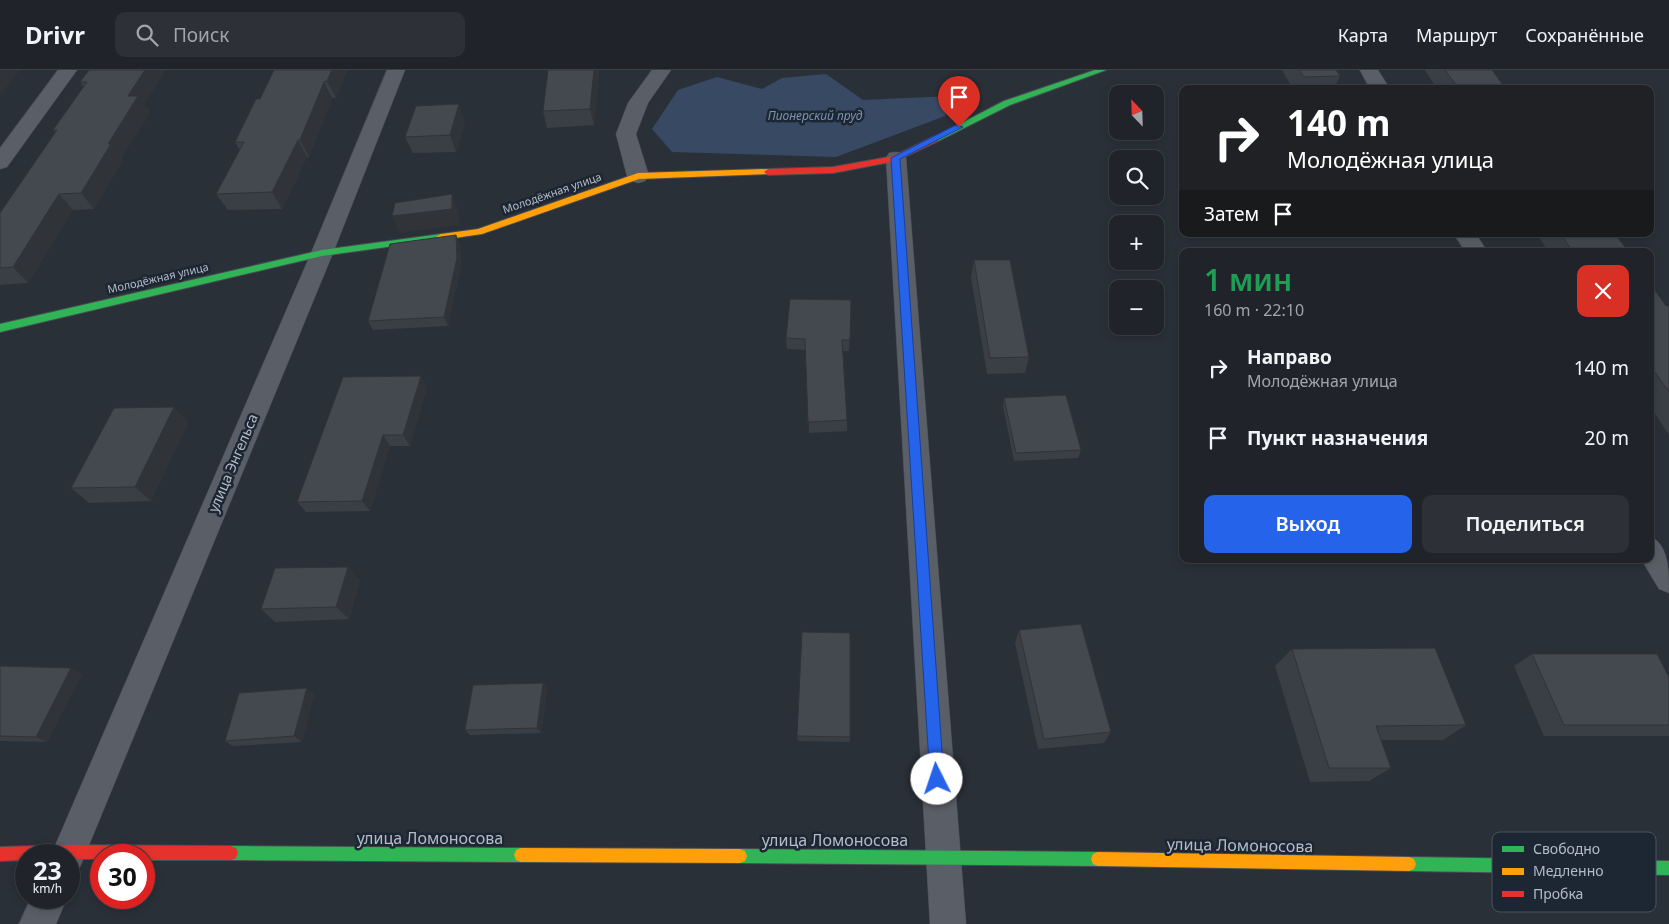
<!DOCTYPE html>
<html lang="ru">
<meta charset="utf-8">
<style>
body{margin:0;font-family:"Noto Sans",sans-serif;background:#2d3036;color:#f1f3f6;height:100vh;display:flex;flex-direction:column;font-size:19px;white-space:nowrap}
*{box-sizing:border-box;margin:0}
p{font-size:16px;color:#a2a4a8}
.icon{flex:none;width:28px;height:28px;fill:none;stroke:currentColor;stroke-width:2;stroke-linecap:round;stroke-linejoin:round}
.map{position:relative;flex:1;overflow:hidden}
.drawer{position:absolute;left:1179px;top:178px;width:475px;height:315px;display:flex;flex-direction:column;background:#20242a;border-radius:10px;box-shadow:0 2px 8px #0003,0 0 0 1px #3d4147}
.drawer>*{flex:none}
.guide{position:absolute;left:1179px;top:15px;width:475px;height:152px;border-radius:10px;box-shadow:0 2px 8px #0003,0 0 0 1px #3d4147;background:#202124;color:#fff;overflow:hidden}
.needle{width:32px;rotate:337deg}
.tools{position:absolute;left:1109px;top:15px;display:grid;gap:10px}
.tools a{display:grid;place-items:center;width:55px;height:55px;border-radius:10px;background:#20242a;box-shadow:0 2px 8px #0003,0 0 0 1px #3d4147;font-size:25px}
.speed{position:absolute;left:15px;top:774px;display:flex;gap:10px;font-size:25px;font-weight:700;text-align:center}
.speed>*{display:grid;place-content:center;width:65px;height:65px;border-radius:50%;background:#20242a;box-shadow:0 2px 8px #0003,0 0 0 1px #3d4147;line-height:1}
.speed small{font-size:12px;font-weight:400}
.speed .limit{border:8px solid #d22;background:#fff;color:#111}
.pin{position:absolute;display:grid;place-items:center;width:42px;height:42px;color:#fff;margin:-51px -21px;border-radius:50% 50% 50% 0;rotate:-45deg;box-shadow:0 0 5px #0007}
.pin .icon{rotate:45deg}
.me{position:absolute;width:55px;margin:-28px;rotate:356deg;stroke-linejoin:round;filter:drop-shadow(0 0 4px #0008)}
.turn{display:flex;align-items:center;gap:18px;height:105px;padding:0 25px;font-size:22px}
.turn .icon{width:65px;height:65px;stroke-width:2.5}
.turn b{display:block;font-size:35px;line-height:42px}
.then{display:flex;align-items:center;height:48px;padding:0 25px;background:#0003;gap:10px;font-size:19px}
.round{display:grid;place-items:center;flex:none;width:52px;height:52px;border-radius:10px;background:#2d3036}
.summary{display:flex;align-items:center;justify-content:space-between;height:85px;padding:0 25px}
h1{font-size:30px;font-weight:600;line-height:38px;color:#1e9e55}
.cta{display:flex;gap:10px;margin-top:auto;padding:10px 25px}
.cta a{flex:1;height:58px;border-radius:10px;background:#2563eb;color:#fff;font-size:20px;font-weight:600;line-height:58px;text-align:center}
.cta a+a{background:#2d3036;color:#f1f3f6}
ul{padding:0;list-style:none}
li{display:flex;align-items:center;gap:15px;height:70px;padding:0 25px}
li div{flex:1}
li b{display:block;font-size:19px}
li em{font-style:normal}
header{display:flex;align-items:center;gap:30px;box-sizing:border-box;height:70px;padding:0 25px;background:#20242a;border-bottom:1px solid #3d4147}
header strong{font-size:24px}
nav{display:flex;gap:28px;margin-inline-start:auto;font-size:18px}
.search{width:350px;height:45px;background:#2d3036;display:flex;align-items:center;gap:12px;box-sizing:border-box;padding:0 18px;border-radius:10px;color:#a2a4a8;font-size:19px}
.map>svg:first-child{display:block}
</style>
<header>
<strong>Drivr</strong>
<div class="search"><svg class="icon" aria-label="search" viewBox="0 0 24 24"><circle cx="10" cy="10" r="6"/><path d="M15 15l6 6"/></svg>Поиск</div>
<nav><a>Карта</a><a>Маршрут</a><a>Сохранённые</a></nav>
</header>
<div class="map">
<svg width="1669" height="854" viewBox="0 0 1669 854">
<rect width="100%" height="100%" fill="#2a3038"/>
<path fill="#384963" d="M 826,4 L 863,30 L 952,26 L 945,46 L 836,87 L 672,82 L 652,59 L 678,20 L 717,7 L 762,19 L 782,8 Z"/>
<g fill="none" stroke-linecap="round" stroke-linejoin="round">
<defs>
<path id="street" d="M 58,0 L 77,0 L 7,97 L 0,99 L 0,78 Z
M 387,0 L 405,0 L 333,183 L 80,797 L 69,802 L 69,785 L 51,785 L 311,183 Z
M 652,0 L 671,0 L 648,33 L 636,64 L 649,106 L 645,111 L 638,113 L 631,111 L 627,106 L 616,64 L 628,33 Z
M 1360,0 L 1378,0 L 1390,19 L 1370,19 Z
M 896,82 L 903,83 L 906,88 L 966,854 L 930,854 L 886,88 L 889,83 Z
M 1454,164 L 1476,164 L 1487,181 L 1465,181 Z
M 1650,466 C 1669,475 1669,501 1669,523 L 1659,519 L 1641,489 L 1650,489 Z
M 31,828 L 67,828 L 56,854 L 19,854 Z"/>
<path id="fast" d="M 1095,0 L 1106,0 L 1010,35 L 938,71 L 932,71 L 931,69 L 1004,31 Z
M 441,164 L 446,167 L 444,169 L 322,186 L 0,262 L 0,254 L 322,180 Z
M 231,776 L 521,778 L 526,780 L 528,785 L 526,790 L 521,792 L 231,790 L 226,788 L 224,783 L 226,778 Z
M 740,779 L 1098,782 L 1103,784 L 1105,789 L 1103,794 L 1098,796 L 740,793 L 735,791 L 733,786 L 735,781 Z
M 1409,787 L 1669,791 L 1669,805 L 1409,801 L 1404,799 L 1402,794 L 1404,789 Z"/>
<path id="slow" d="M 768,99 L 771,100 L 771,104 L 639,109 L 482,164 L 441,170 L 436,167 L 441,164 L 478,159 L 638,103 Z
M 521,778 L 740,779 L 745,781 L 747,786 L 745,791 L 740,793 L 521,792 L 516,790 L 514,785 L 516,780 Z
M 1098,782 L 1409,787 L 1414,789 L 1416,794 L 1414,799 L 1409,801 L 1098,796 L 1093,794 L 1091,789 L 1093,784 Z"/>
<path id="jam" d="M 935,66 L 938,67 L 938,71 L 896,91 L 833,103 L 768,105 L 764,102 L 768,99 L 833,97 L 894,86 Z
M 69,775 L 231,776 L 236,778 L 238,783 L 236,788 L 231,790 L 144,790 L 144,785 L 101,785 L 101,789 L 69,789 L 69,785 L 26,785 L 26,790 L 0,791 L 0,777 Z"/>
</defs>
<use href="#street" stroke="#484c53" stroke-width="1"/>
<use href="#fast" stroke="#484c53" stroke-width="2"/>
<use href="#slow" stroke="#484c53" stroke-width="2"/>
<use href="#jam" stroke="#484c53" stroke-width="2"/>
<use href="#street" fill="#5a5e66" fill-rule="evenodd"/>
<use href="#fast" fill="#30b455" fill-rule="evenodd"/>
<use href="#slow" fill="#ff9f0a" fill-rule="evenodd"/>
<use href="#jam" fill="#e5322d" fill-rule="evenodd"/>
</g>
<path fill="#3a3f45" d="M 89,0 L 144,35 L 150,42 L 121,88 L 123,90 L 94,139 L 73,140 L 28,213 L 0,215 L 0,143 L 55,62 L 53,60 L 83,17 L 80,12 Z
M 347,0 L 336,28 L 332,28 L 309,87 L 307,87 L 282,139 L 228,140 L 216,124 L 240,80 L 235,72 L 260,29 Z
M 599,0 L 594,55 L 547,58 L 543,41 Z
M 1282,0 L 1336,0 L 1340,6 L 1334,19 L 1293,19 Z
M 1425,0 L 1492,0 L 1506,19 L 1437,19 Z
M 465,51 L 456,82 L 413,83 L 405,67 Z
M 1537,164 L 1615,164 L 1628,181 L 1548,181 Z
M 460,174 L 461,196 L 448,256 L 373,260 L 368,251 Z
M 974,190 L 1029,287 L 1025,303 L 987,304 L 971,207 Z
M 1650,213 L 1666,236 L 1669,236 L 1669,365 L 1650,336 Z
M 851,230 L 849,281 L 843,281 L 847,350 L 847,361 L 809,363 L 806,280 L 787,279 L 786,268 Z
M 421,306 L 427,317 L 410,376 L 390,376 L 370,441 L 306,442 L 297,432 Z
M 1004,328 L 1081,380 L 1078,388 L 1014,391 L 1003,336 Z
M 174,337 L 188,353 L 151,431 L 89,433 L 71,418 Z
M 348,497 L 360,510 L 349,549 L 275,552 L 261,539 Z
M 1019,560 L 1111,662 L 1104,673 L 1038,679 L 1015,573 Z
M 850,563 L 850,672 L 798,671 L 797,666 Z
M 1292,579 L 1466,655 L 1443,670 L 1381,670 L 1391,698 L 1369,711 L 1310,712 L 1275,596 Z
M 1532,584 L 1669,607 L 1669,666 L 1544,666 L 1514,596 Z
M 0,596 L 71,598 L 82,604 L 47,672 L 0,671 Z
M 543,613 L 547,619 L 541,663 L 470,665 L 465,660 Z
M 314,624 L 302,672 L 233,676 L 225,671 Z"/>
<path fill="#303338" d="M 0,0 L 20,0 L 0,26 Z
M 145,0 L 166,0 L 144,35 L 150,42 L 121,88 L 123,90 L 94,139 L 81,123 L 108,74 L 128,26 Z
M 332,0 L 347,0 L 336,28 L 327,11 Z
M 594,0 L 599,0 L 594,55 L 590,39 Z
M 324,12 L 332,28 L 309,87 L 300,70 Z
M 459,34 L 465,51 L 456,82 L 450,65 Z
M 298,70 L 307,87 L 282,139 L 272,122 Z
M 59,124 L 73,140 L 28,213 L 13,197 Z
M 452,124 L 459,141 L 460,155 L 400,163 L 392,146 Z
M 456,165 L 460,174 L 461,196 L 448,256 L 444,247 Z
M 421,306 L 427,317 L 410,376 L 403,365 Z
M 174,337 L 188,353 L 151,431 L 135,417 Z
M 383,365 L 390,376 L 370,441 L 362,431 Z
M 348,497 L 360,510 L 349,549 L 336,537 Z
M 71,598 L 82,604 L 47,672 L 36,667 Z
M 543,613 L 547,619 L 541,663 L 537,658 Z
M 307,618 L 314,624 L 302,672 L 294,666 Z"/>
<path fill="#444950" stroke="#303338" d="M 89,0 L 145,0 L 128,26 L 138,26 L 108,74 L 111,74 L 81,123 L 59,124 L 13,197 L 0,198 L 0,143 L 57,60 L 53,60 L 87,12 L 80,12 Z
M 274,0 L 332,0 L 327,11 L 324,12 L 300,70 L 298,70 L 272,122 L 216,124 L 244,72 L 235,72 L 256,29 L 260,29 Z
M 548,0 L 594,0 L 590,39 L 543,41 Z
M 1299,0 L 1336,0 L 1340,6 L 1304,7 Z
M 1445,0 L 1492,0 L 1506,19 L 1459,19 Z
M 459,34 L 450,65 L 405,67 L 416,36 Z
M 452,124 L 452,139 L 392,146 L 395,133 Z
M 1561,164 L 1615,164 L 1628,181 L 1572,181 Z
M 456,165 L 457,188 L 444,247 L 368,251 L 390,174 Z
M 974,190 L 1010,190 L 1029,287 L 990,288 Z
M 1650,213 L 1666,236 L 1669,236 L 1669,322 L 1650,295 Z
M 790,229 L 851,230 L 850,270 L 842,270 L 847,350 L 808,352 L 805,269 L 786,268 Z
M 421,306 L 403,365 L 383,365 L 362,431 L 297,432 L 343,307 Z
M 1066,325 L 1081,380 L 1016,383 L 1004,328 Z
M 174,337 L 135,417 L 71,418 L 114,338 Z
M 348,497 L 336,537 L 261,539 L 275,498 Z
M 1081,554 L 1111,662 L 1044,669 L 1019,560 Z
M 802,562 L 850,563 L 850,667 L 797,666 Z
M 1435,578 L 1466,655 L 1376,656 L 1391,698 L 1329,698 L 1292,579 Z
M 1532,584 L 1657,584 L 1669,607 L 1669,655 L 1564,655 Z
M 0,596 L 71,598 L 36,667 L 0,666 Z
M 543,613 L 537,658 L 465,660 L 473,615 Z
M 307,618 L 294,666 L 225,671 L 239,623 Z"/>
<path fill="#2563eb" stroke="#184099" d="M 956,55 L 963,57 L 900,89 L 944,709 L 942,714 L 937,716 L 932,714 L 930,709 L 891,88 Z"/>
<g text-anchor="middle" stroke-width="5" stroke-linejoin="round" paint-order="stroke">
<g font-size="11" fill="#b4bcc9" stroke="#1d2633">
<text transform="translate(552 123) rotate(-19)" y="4">Молодёжная улица</text>
<text transform="translate(158 208) rotate(-13)" y="4">Молодёжная улица</text>
</g>
<g font-size="12" font-style="italic" fill="#7c92b1" stroke="#1d2633">
<text x="815" y="50">Пионерский пруд</text>
</g>
<g font-size="14" fill="#b4bcc9" stroke="#1d2633">
<text transform="translate(233 393) rotate(-67)" y="5">улица Энгельса</text>
</g>
<g font-size="16" fill="#b4bcc9" stroke="#1d2633">
<text x="430" y="774">улица Ломоносова</text>
<text x="835" y="776">улица Ломоносова</text>
<text transform="translate(1240 775) rotate(1)" y="6">улица Ломоносова</text>
</g>
</g>
<rect x="1492" y="762" width="164" height="80" rx="8" fill="#1d2633" stroke="#4a5360" stroke-width="1"/>
<rect x="1502" y="776" width="22" height="6" fill="#30b455"/>
<rect x="1502" y="798" width="22" height="7" fill="#ff9f0a"/>
<rect x="1502" y="821" width="22" height="6" fill="#e5322d"/>
<g font-size="14" fill="#b4bcc9">
<text x="1533" y="784">Свободно</text>
<text x="1533" y="806">Медленно</text>
<text x="1533" y="829">Пробка</text>
</g>
</svg>
<div class="tools">
<a><svg class="needle" viewBox="-14 -14 28 28"><path d="M0-13l5 13h-10z" fill="#e53935"/><path d="M0 13l5-13h-10z" fill="#a2a4a8"/></svg></a>
<a><svg class="icon" aria-label="search" viewBox="0 0 24 24"><circle cx="10" cy="10" r="6"/><path d="M15 15l6 6"/></svg></a>
<a>+</a>
<a>−</a>
</div>
<div class="speed"><div>23<small>km/h</small></div><div class="limit">30</div></div>
<div class="pin" style="left:959px;top:57px;background:#d93025"><svg class="icon" aria-label="arrive" viewBox="0 0 24 24"><path d="M6 21V4h12l-3 4 3 4H6"/></svg></div>
<svg class="me" style="left:937px;top:709px" viewBox="-20 -20 40 40"><circle r="19" fill="#fff"/><path d="M0-13L10 11 0 6-10 11z" fill="#2563eb"/></svg>
<div class="guide">
<div class="turn"><svg class="icon" aria-label="right" viewBox="0 0 24 24"><path d="M7 20v-9h11M14 6l5 5-5 5"/></svg><div><b>140 m</b>Молодёжная улица</div></div>
<div class="then">Затем<svg class="icon" aria-label="arrive" viewBox="0 0 24 24"><path d="M6 21V4h12l-3 4 3 4H6"/></svg></div>
</div>
<section class="drawer">
<div class="summary"><div><h1>1 мин</h1><p>160 m · 22:10</p></div><a class="round" style="background:#d93025;color:#fff"><svg class="icon" aria-label="close" viewBox="0 0 24 24"><path d="M6 6l12 12M18 6L6 18"/></svg></a></div>
<ul>
<li><svg class="icon" aria-label="right" viewBox="0 0 24 24"><path d="M7 20v-9h11M14 6l5 5-5 5"/></svg><div><b>Направо</b><p>Молодёжная улица</p></div><em>140 m</em></li>
<li><svg class="icon" aria-label="arrive" viewBox="0 0 24 24"><path d="M6 21V4h12l-3 4 3 4H6"/></svg><div><b>Пункт назначения</b></div><em>20 m</em></li>
</ul>
<div class="cta"><a>Выход</a><a>Поделиться</a></div>
</section>
</div>
